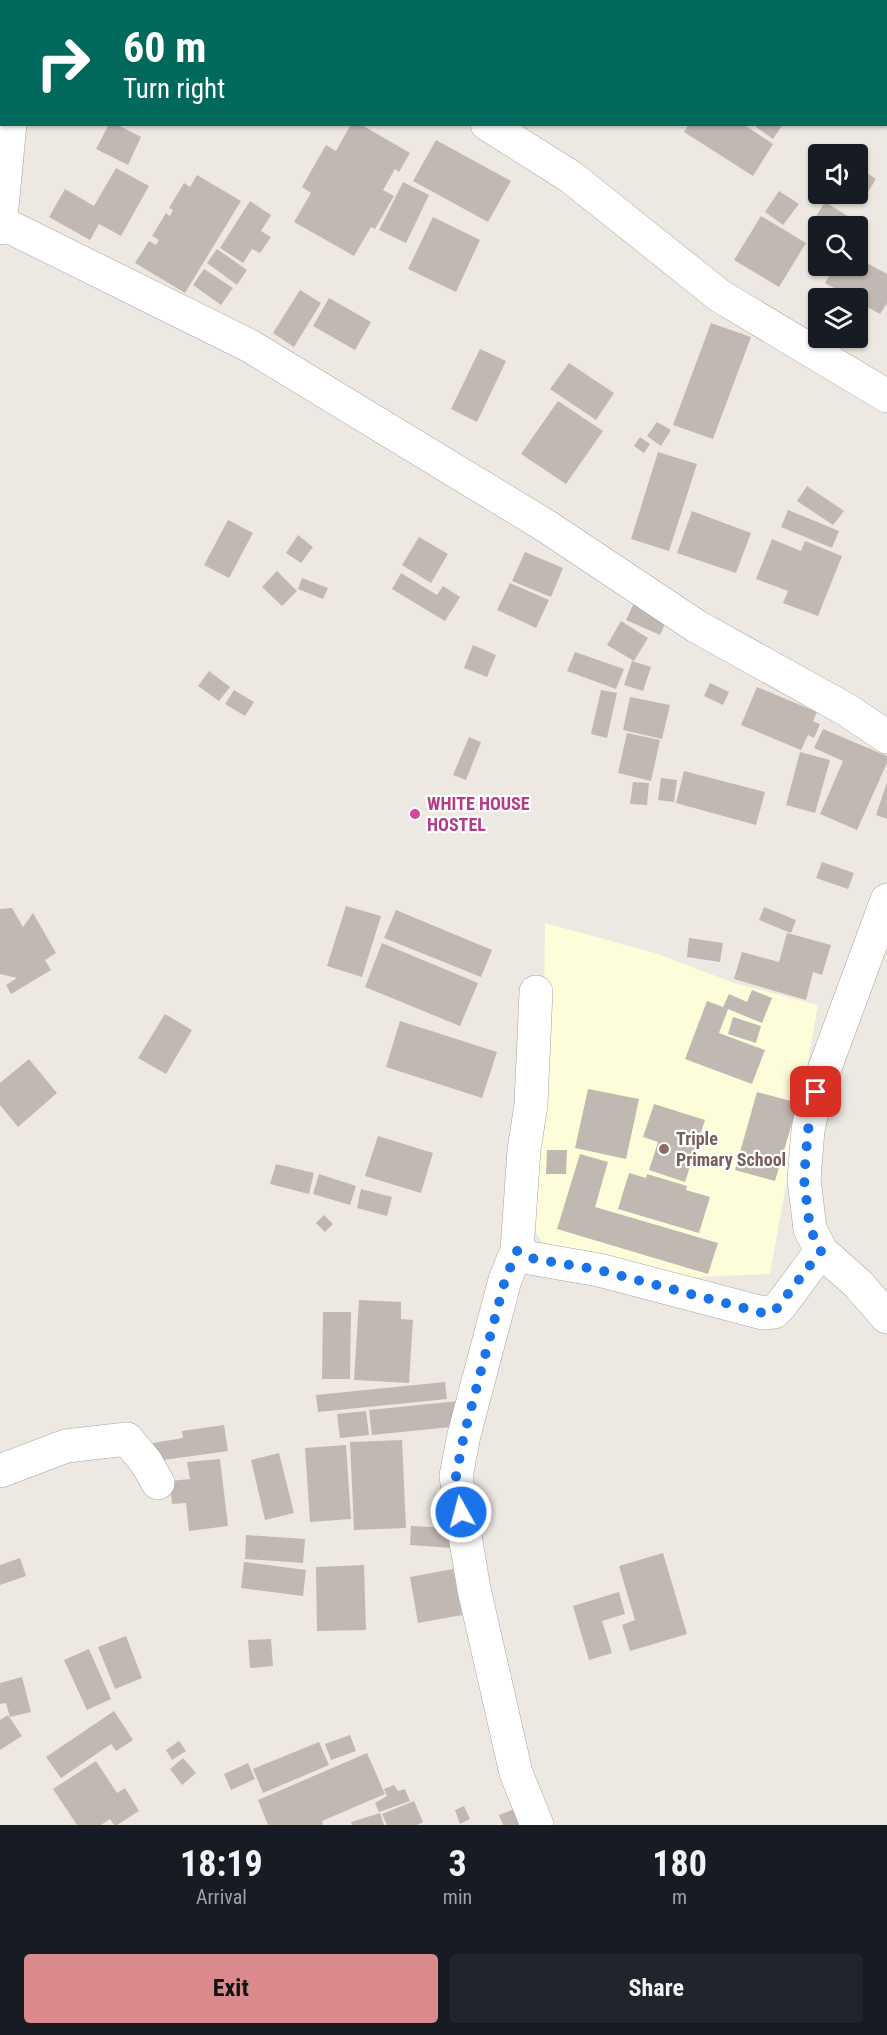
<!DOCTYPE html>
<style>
body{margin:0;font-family:"Roboto Condensed",sans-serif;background:#20242c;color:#f1f3f6;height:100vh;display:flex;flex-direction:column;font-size:22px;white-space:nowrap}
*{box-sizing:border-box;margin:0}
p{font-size:20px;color:#9ea1a6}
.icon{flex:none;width:33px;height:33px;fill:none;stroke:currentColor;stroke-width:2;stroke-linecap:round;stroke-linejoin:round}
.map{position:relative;height:1825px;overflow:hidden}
.details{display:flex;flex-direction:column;background:#171b24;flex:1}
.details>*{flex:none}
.guide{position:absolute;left:0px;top:0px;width:888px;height:126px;box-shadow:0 2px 4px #0004;background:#00695c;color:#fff;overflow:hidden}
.buttons{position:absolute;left:808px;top:144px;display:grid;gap:12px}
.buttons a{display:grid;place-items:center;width:60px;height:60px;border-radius:6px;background:#171b24;box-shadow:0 2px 4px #0004;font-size:30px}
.pin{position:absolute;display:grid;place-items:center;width:51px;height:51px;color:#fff;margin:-26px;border-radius:12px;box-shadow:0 3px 9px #0006}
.me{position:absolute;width:66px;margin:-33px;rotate:353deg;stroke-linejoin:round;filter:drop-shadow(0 0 4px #0008)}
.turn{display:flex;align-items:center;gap:21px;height:126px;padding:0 24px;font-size:27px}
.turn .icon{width:78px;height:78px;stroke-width:2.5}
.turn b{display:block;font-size:42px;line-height:51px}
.eta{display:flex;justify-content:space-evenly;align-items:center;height:102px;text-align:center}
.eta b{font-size:36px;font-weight:700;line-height:42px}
.action{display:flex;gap:12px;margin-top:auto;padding:12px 24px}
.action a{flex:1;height:69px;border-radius:6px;background:#da8a8d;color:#111;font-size:24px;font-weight:700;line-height:69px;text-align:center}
.action a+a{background:#20242c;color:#f1f3f6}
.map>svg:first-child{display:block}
</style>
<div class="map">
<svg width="887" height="1825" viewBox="0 0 887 1825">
<rect width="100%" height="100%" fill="#ede9e2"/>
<path fill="#fdfdda" d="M 545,923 L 655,953 L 734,983 L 818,1005 L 770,1274 L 647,1279 L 555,1263 L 528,1220 L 543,1077 Z"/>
<path fill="#c1b8b2" d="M 109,124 L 116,124 L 141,137 L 128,165 L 96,149 Z
M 351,124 L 360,124 L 410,153 L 399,172 L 395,169 L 383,190 L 394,196 L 375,229 L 371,227 L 354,256 L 294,222 L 311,193 L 302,187 L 326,145 L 336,151 Z
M 689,124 L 743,124 L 773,144 L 753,176 L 684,132 Z
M 758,124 L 783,124 L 773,139 L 756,127 Z
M 436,140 L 511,181 L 488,222 L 413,181 Z
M 858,167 L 876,179 L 868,192 L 858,185 Z
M 116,168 L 149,186 L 121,236 L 99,224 L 90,240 L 49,217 L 65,189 L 94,206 Z
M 197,175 L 241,201 L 185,293 L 135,263 L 149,241 L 156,245 L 159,240 L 152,236 L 166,213 L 170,216 L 173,210 L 169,208 L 184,183 L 190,187 Z
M 403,182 L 429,195 L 406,243 L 379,230 Z
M 779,191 L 799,204 L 783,225 L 765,212 Z
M 250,201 L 271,215 L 261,231 L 271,237 L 260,253 L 252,249 L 243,263 L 220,248 Z
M 825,202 L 859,223 L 857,226 L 819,226 L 819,236 L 808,229 Z
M 761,216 L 806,243 L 779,287 L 734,260 Z
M 433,217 L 480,240 L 456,292 L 408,269 Z
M 217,249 L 247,270 L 237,285 L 207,263 Z
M 858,258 L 887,274 L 887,303 L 880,314 L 858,302 L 858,298 L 852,298 L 825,283 L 835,266 L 858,266 Z
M 204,269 L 233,288 L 221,305 L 193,285 Z
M 300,290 L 321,303 L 294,347 L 273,333 Z
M 329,298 L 371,322 L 355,350 L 313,326 Z
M 711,323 L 751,337 L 713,439 L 673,425 Z
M 480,349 L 506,361 L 477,422 L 451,409 Z
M 569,363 L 614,393 L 596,420 L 550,389 Z
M 558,401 L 603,431 L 566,484 L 521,454 Z
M 657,422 L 671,430 L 661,446 L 647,436 Z
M 640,437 L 650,444 L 644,453 L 634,446 Z
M 658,452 L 697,464 L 669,551 L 631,539 Z
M 807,486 L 844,511 L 833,525 L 797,501 Z
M 788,510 L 839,531 L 832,548 L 781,527 Z
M 692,511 L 751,533 L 736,573 L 677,553 Z
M 228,520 L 253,533 L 229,578 L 204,565 Z
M 298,535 L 313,547 L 301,563 L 286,553 Z
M 419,537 L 448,554 L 431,583 L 402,565 Z
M 772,539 L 801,551 L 805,541 L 842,556 L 818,616 L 783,603 L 788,591 L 756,579 Z
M 525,552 L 563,568 L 551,597 L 512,581 Z
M 277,571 L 297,591 L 282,606 L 262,587 Z
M 401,573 L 437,595 L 443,586 L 460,597 L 445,621 L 392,589 Z
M 302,578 L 328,588 L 323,599 L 298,589 Z
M 510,583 L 549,600 L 536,628 L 497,610 Z
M 634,603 L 668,617 L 660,635 L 626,620 Z
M 621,621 L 648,638 L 634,661 L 607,645 Z
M 473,645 L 496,655 L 487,677 L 464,668 Z
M 575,652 L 624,669 L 616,689 L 567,671 Z
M 632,661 L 651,667 L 643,691 L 624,685 Z
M 209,671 L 230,687 L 219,701 L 198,686 Z
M 710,683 L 729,692 L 723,705 L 704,696 Z
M 757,687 L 817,712 L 813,721 L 820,724 L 814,738 L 808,735 L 801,750 L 741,725 Z
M 234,690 L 254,702 L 245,716 L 225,704 Z
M 601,690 L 617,693 L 607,738 L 591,734 Z
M 630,697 L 670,705 L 662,739 L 623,730 Z
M 823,729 L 887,756 L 887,763 L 857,830 L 820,814 L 843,761 L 814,748 Z
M 627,733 L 660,740 L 651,781 L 618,773 Z
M 469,737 L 481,742 L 466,780 L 453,775 Z
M 800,752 L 830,760 L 815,813 L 786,805 Z
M 684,771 L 765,792 L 756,825 L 676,803 Z
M 661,778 L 677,780 L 674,802 L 658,800 Z
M 633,782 L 649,783 L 647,805 L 630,804 Z
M 887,782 L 887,819 L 876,815 Z
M 822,862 L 854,873 L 848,889 L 816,878 Z
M 346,906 L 381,916 L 362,977 L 327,966 Z
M 764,907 L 796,920 L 791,933 L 759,920 Z
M 12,908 L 23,927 L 33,913 L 56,953 L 45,960 L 51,970 L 11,994 L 6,985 L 17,978 L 0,974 L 0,909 Z
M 396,910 L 492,950 L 481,977 L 384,938 Z
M 787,933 L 831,945 L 822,975 L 813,972 L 806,1000 L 734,979 L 742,952 L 779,962 Z
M 689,938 L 723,943 L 720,962 L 687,957 Z
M 382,943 L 478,983 L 460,1026 L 365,987 Z
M 752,990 L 772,998 L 762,1023 L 728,1009 L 719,1033 L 765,1050 L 752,1084 L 685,1059 L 707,1001 L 723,1007 L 729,994 L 747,1002 Z
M 165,1014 L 192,1030 L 166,1074 L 138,1058 Z
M 733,1017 L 761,1026 L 756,1043 L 728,1034 Z
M 400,1021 L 497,1052 L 482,1098 L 386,1067 Z
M 29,1059 L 57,1093 L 18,1127 L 0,1105 L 0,1083 Z
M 588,1089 L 639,1099 L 626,1159 L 575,1148 Z
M 757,1092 L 798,1103 L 775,1181 L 735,1170 Z
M 654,1104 L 705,1120 L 685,1182 L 649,1170 L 658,1142 L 643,1137 Z
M 378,1136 L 433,1153 L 421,1193 L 365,1176 Z
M 547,1150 L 567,1150 L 566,1174 L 546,1174 Z
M 580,1154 L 608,1162 L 595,1207 L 718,1243 L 708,1274 L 557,1229 Z
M 276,1164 L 314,1173 L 309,1194 L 270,1184 Z
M 629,1173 L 646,1178 L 647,1174 L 687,1186 L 686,1190 L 710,1197 L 699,1233 L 618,1209 Z
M 319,1174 L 356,1186 L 350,1205 L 313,1194 Z
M 361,1189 L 392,1197 L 387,1216 L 357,1208 Z
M 324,1215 L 333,1224 L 325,1232 L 316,1223 Z
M 359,1300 L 401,1302 L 401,1319 L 413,1320 L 409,1383 L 354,1380 Z
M 323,1312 L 351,1312 L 350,1379 L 322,1379 Z
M 445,1382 L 447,1399 L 318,1412 L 316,1395 Z
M 459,1401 L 461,1426 L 372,1435 L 369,1410 Z
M 366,1411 L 369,1435 L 340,1438 L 337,1414 Z
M 224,1425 L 228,1451 L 156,1461 L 153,1443 L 183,1438 L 182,1431 Z
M 402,1440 L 406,1528 L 354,1530 L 350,1442 Z
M 346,1445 L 351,1519 L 310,1522 L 305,1448 Z
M 279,1453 L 294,1513 L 265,1520 L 251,1460 Z
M 220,1459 L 228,1526 L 189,1531 L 186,1503 L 172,1504 L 170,1481 L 190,1479 L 187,1462 Z
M 411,1526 L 452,1528 L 451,1548 L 410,1545 Z
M 246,1535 L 305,1539 L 303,1563 L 245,1559 Z
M 663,1553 L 687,1634 L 630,1651 L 622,1625 L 635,1620 L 619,1566 Z
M 20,1558 L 26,1576 L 0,1585 L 0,1565 Z
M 244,1562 L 306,1570 L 303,1596 L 241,1588 Z
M 364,1565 L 366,1630 L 317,1631 L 316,1567 Z
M 453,1569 L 462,1615 L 418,1623 L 410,1577 Z
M 619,1592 L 625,1614 L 602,1621 L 612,1653 L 589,1660 L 573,1606 Z
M 126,1636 L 142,1678 L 115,1689 L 98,1647 Z
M 271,1639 L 273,1666 L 250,1668 L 248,1640 Z
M 89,1649 L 111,1699 L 87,1710 L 64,1660 Z
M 22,1677 L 31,1712 L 10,1717 L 6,1703 L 0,1704 L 0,1683 Z
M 114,1711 L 133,1740 L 116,1751 L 111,1744 L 61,1778 L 46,1757 Z
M 8,1715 L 22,1736 L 0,1750 L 0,1720 Z
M 350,1735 L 356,1751 L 331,1760 L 325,1744 Z
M 179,1741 L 186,1751 L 172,1760 L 166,1750 Z
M 319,1742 L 329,1765 L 263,1793 L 253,1769 Z
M 367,1753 L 385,1794 L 322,1821 L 323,1825 L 268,1825 L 258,1800 Z
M 183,1758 L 196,1773 L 182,1785 L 170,1769 Z
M 96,1761 L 117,1793 L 125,1788 L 139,1811 L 117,1825 L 114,1825 L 110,1819 L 101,1825 L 77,1825 L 53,1789 Z
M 248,1763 L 255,1779 L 231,1790 L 224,1774 Z
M 394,1785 L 398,1791 L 405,1789 L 410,1801 L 379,1812 L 375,1803 L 387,1796 L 384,1789 Z
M 414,1801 L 423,1822 L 417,1825 L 387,1825 L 382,1814 Z
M 464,1806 L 470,1819 L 460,1824 L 455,1810 Z
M 520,1807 L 527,1825 L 503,1825 L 499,1815 Z
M 380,1813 L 384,1825 L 352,1825 L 351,1822 Z"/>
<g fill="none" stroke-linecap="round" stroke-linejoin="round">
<defs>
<path id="minor" d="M 281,0 L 283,2
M 40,2 L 40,0
M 487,124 L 571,177 L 720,296 L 887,396
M 2,223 L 250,346 L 546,526 L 696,626 L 847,710 L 887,737
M 0,228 L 10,124
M 887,900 L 816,1092 L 808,1130 L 804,1179 L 810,1229 L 821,1251 L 858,1284 L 887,1317
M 536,992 L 531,1105 L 524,1150 L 517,1250 L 505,1280 L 464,1435 L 456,1476 L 464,1530 L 474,1589 L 516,1773 L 537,1825
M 517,1250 L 530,1258 L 599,1270 L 763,1313 L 774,1312 L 781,1305 L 821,1251
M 0,1471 L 66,1446 L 127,1439 L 146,1462 L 158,1483"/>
</defs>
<use href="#minor" stroke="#a3a3a3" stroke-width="34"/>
<use href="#minor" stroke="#fff" stroke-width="33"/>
</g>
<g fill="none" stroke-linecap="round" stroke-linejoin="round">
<path stroke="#1a73e8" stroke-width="10" stroke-dasharray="0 18" d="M 461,1512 L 456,1476 L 464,1435 L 505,1280 L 517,1251 L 530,1258 L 599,1270 L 763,1313 L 774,1312 L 821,1251 L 810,1229 L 804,1179 L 808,1130 L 816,1092"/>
</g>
<circle fill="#d1479c" stroke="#fff" stroke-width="2" cx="415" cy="814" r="6"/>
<circle fill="#8d6e63" stroke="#fff" stroke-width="2" cx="664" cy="1149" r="6"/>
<g text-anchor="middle" stroke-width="4.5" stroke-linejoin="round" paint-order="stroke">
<g font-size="18" font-weight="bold" fill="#b23c85" stroke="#fff" text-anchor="start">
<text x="427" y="810">WHITE HOUSE<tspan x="427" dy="21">HOSTEL</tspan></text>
</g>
<g font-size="18" font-weight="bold" fill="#785e54" stroke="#fff" text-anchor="start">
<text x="676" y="1145">Triple<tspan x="676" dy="21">Primary School</tspan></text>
</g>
</g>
</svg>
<div class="buttons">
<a><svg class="icon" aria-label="sound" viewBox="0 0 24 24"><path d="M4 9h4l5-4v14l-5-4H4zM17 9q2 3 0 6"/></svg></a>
<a><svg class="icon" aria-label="search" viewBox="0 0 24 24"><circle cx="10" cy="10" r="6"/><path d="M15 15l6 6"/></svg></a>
<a><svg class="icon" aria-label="layers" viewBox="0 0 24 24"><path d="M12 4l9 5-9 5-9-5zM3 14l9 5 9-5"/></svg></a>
</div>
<div class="pin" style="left:816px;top:1092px;background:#d93025"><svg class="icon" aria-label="arrive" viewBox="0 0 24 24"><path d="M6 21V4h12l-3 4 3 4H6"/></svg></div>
<svg class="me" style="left:461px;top:1512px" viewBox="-20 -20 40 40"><circle r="17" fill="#1a73e8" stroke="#fff" stroke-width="3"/><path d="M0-11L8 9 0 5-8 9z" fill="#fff"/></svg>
<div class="guide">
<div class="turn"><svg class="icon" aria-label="right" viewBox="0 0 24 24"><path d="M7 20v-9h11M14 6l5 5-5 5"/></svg><div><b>60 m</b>Turn right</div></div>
</div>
</div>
<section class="details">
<div class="eta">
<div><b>18:19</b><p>Arrival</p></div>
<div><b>3</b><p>min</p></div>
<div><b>180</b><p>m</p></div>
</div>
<div class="action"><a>Exit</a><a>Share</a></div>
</section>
